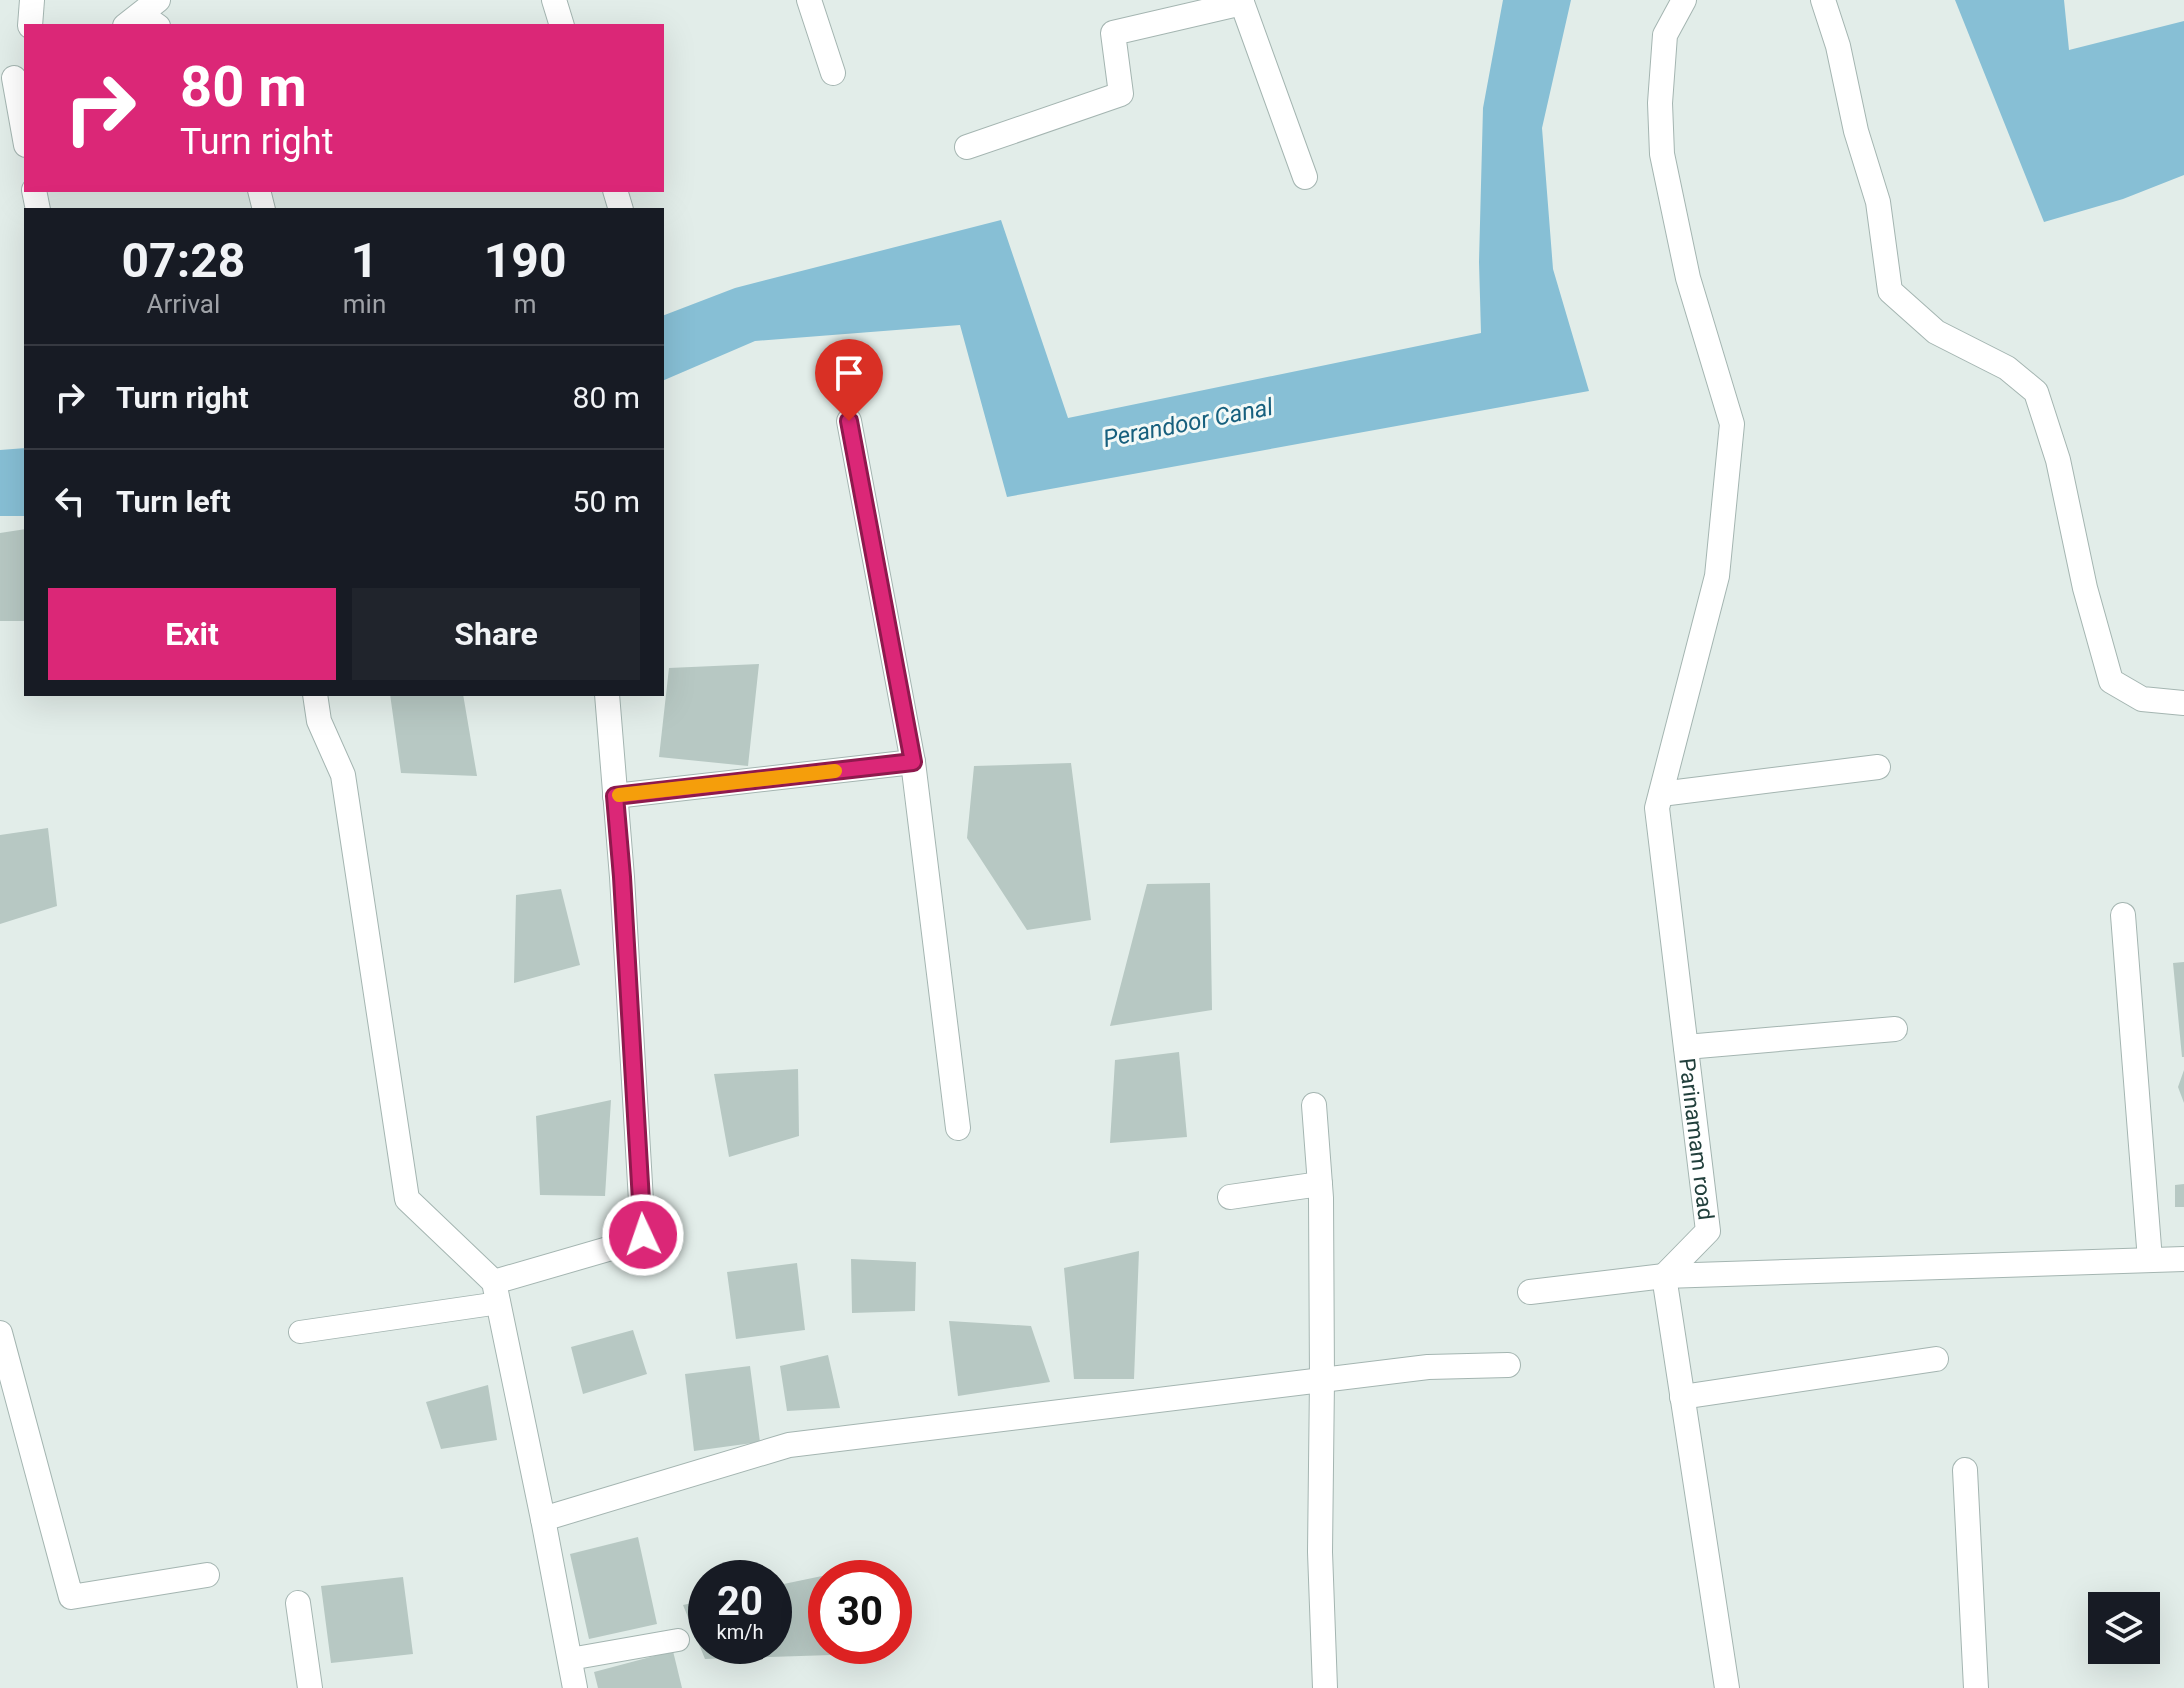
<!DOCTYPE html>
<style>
body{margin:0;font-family:Roboto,sans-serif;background:#20242c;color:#f1f3f6;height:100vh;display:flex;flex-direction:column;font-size:30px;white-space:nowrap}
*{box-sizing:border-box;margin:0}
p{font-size:26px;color:#9ea1a6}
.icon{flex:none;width:44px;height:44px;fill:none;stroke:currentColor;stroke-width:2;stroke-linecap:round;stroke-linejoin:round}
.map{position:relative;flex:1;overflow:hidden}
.sheet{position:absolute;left:24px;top:208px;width:640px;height:488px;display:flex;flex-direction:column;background:#171b24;border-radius:0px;box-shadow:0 8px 32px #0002}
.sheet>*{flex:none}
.guide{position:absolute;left:24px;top:24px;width:640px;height:168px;border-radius:0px;box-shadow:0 8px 32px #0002;background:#db2777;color:#fff;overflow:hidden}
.controls{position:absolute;left:2088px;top:1592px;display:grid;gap:16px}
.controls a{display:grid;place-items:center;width:72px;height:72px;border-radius:0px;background:#171b24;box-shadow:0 8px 32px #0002;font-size:40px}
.speed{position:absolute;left:688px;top:1560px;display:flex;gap:16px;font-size:40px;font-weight:700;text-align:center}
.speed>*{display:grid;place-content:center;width:104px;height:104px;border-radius:50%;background:#171b24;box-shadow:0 8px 32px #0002;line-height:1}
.speed small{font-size:20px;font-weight:400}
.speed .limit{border:12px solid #d22;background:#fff;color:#111}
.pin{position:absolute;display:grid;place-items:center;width:68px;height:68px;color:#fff;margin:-82px -34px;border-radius:50% 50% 50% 0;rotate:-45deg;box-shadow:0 0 8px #0007}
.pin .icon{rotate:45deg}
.me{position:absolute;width:88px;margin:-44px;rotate:357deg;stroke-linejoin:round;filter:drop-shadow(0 0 6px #0008)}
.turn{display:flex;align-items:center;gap:28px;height:168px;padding:0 24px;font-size:36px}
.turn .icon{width:104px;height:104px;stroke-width:2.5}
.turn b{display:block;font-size:56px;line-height:68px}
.eta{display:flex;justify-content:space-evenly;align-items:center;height:136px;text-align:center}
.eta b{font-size:48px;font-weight:700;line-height:56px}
.cta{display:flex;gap:16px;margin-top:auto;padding:16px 24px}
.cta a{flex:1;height:92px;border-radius:0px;background:#db2777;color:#fff;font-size:32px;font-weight:700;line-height:92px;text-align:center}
.cta a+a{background:#20242c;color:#f1f3f6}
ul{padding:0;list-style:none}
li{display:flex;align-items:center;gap:24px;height:104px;padding:0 24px;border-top:2px solid #363941}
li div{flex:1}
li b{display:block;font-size:30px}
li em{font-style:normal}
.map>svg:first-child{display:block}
</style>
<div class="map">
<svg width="2184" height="1688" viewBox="0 0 2184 1688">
<rect width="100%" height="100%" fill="#e2ede9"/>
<path fill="#87bfd5" d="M 1503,0 L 1571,0 L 1542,128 L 1553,269 L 1589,391 L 1007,497 L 960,325 L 755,341 L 662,381 L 662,316 L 735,288 L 1001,220 L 1068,418 L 1481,333 L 1479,262 L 1483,108 Z
M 1955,0 L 2064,0 L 2069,50 L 2184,21 L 2184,175 L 2123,199 L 2044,222 Z
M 26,448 L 26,516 L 0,516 L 0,450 Z"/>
<path fill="#b7c8c3" d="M 26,529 L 26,621 L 0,621 L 0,533 Z
M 759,664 L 748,766 L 659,757 L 669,668 Z
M 390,694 L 463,694 L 477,776 L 401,773 Z
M 1071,763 L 1091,920 L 1027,930 L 967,838 L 974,766 Z
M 48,828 L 57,906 L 0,924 L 0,835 Z
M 1210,883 L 1212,1010 L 1110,1026 L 1147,884 Z
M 561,889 L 580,965 L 514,983 L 516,895 Z
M 2184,962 L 2184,1057 L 2182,1057 L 2173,963 Z
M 1179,1052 L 1187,1137 L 1110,1143 L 1115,1060 Z
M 798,1069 L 799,1136 L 729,1157 L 714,1074 Z
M 2184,1070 L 2184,1103 L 2178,1087 Z
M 611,1100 L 605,1196 L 540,1195 L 536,1116 Z
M 2184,1184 L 2184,1207 L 2175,1207 L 2175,1185 Z
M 1139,1251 L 1134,1379 L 1074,1379 L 1064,1268 Z
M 851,1259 L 916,1262 L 915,1311 L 852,1313 Z
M 797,1263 L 805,1330 L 736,1339 L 727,1272 Z
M 949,1321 L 1031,1326 L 1050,1382 L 958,1396 Z
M 633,1330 L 647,1374 L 583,1394 L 571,1347 Z
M 828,1355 L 840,1408 L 787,1411 L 780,1366 Z
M 750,1366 L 760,1442 L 694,1451 L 685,1374 Z
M 488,1385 L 497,1440 L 441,1449 L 426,1402 Z
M 638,1537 L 657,1624 L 589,1639 L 570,1554 Z
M 875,1565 L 873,1578 L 826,1578 L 826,1646 L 863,1646 L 862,1654 L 705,1659 L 683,1605 L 706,1600 L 706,1646 L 774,1646 L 774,1586 Z
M 403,1577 L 413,1654 L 331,1663 L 321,1586 Z
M 673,1651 L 682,1688 L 598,1688 L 594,1672 Z"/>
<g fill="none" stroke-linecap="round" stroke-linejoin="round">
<defs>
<path id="service" d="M 141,13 L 159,26
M 259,190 L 264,210
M 300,1332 L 499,1303
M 570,1659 L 678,1640"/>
<g id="minor">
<path d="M 554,0 L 562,26"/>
<path d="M 809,0 L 833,73"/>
<path d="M 1241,0 L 1305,177"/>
<path id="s1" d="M 1684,0 L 1665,35 L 1660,103 L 1662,154 L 1688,278 L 1732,424 L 1717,576 L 1657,808 L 1708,1231 L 1664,1276 L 1727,1688"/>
<path d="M 1823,0 L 1838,46 L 1856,131 L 1878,202 L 1890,291 L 1936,332 L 2007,368 L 2036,392 L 2058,460 L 2085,588 L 2111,681 L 2142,699 L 2184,703"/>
<path d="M 30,26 L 32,0"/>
<path d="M 125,26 L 158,0"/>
<path d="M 14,78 L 26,145"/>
<path d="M 967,147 L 1121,94 L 1113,33 L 1242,3"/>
<path d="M 34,190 L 38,210"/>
<path d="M 615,190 L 621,210"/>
<path d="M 849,421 L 913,762 L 958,1128"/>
<path d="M 315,694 L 319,721 L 343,775 L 407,1199 L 494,1282 L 543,1519 L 575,1688"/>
<path d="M 1661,794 L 1878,767"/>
<path d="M 615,796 L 913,762"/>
<path d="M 2123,915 L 2150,1260"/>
<path d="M 1686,1047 L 1895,1029"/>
<path d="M 1314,1105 L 1321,1198 L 1322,1380 L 1320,1552 L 1325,1688"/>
<path d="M 1230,1197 L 1320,1184"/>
<path d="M 494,1282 L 639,1240 L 643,1235 L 622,877 L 607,694"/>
<path d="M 1530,1292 L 1664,1276 L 2184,1259"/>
<path d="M 0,1333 L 71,1597 L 207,1575"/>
<path d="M 1682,1397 L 1936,1359"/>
<path d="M 1965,1470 L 1976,1688"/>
<path d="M 543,1519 L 789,1445 L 1428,1367 L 1508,1365"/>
<path d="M 298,1603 L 310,1688"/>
</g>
</defs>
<use href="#service" stroke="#a4b5b1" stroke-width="24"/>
<use href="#minor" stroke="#a4b5b1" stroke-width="26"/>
<use href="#service" stroke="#fff" stroke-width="22"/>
<use href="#minor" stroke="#fff" stroke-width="24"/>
</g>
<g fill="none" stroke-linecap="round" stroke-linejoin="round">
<defs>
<path id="route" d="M 643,1235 L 622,877 L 615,796 L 913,762 L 849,421"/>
</defs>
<use href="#route" stroke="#8e194d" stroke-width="20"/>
<use href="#route" stroke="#db2777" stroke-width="14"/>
<path stroke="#f59e0b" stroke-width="14" d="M 619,795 L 835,771"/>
</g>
<g text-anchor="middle" stroke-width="6" stroke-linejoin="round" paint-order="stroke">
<g font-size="22" fill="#213f3b" stroke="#f3f9f7">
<text dy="8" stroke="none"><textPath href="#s1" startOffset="1164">Parinamam road</textPath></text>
</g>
<g font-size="24" font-style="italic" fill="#17607e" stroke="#f3f9f7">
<text transform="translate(1188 423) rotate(-11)" y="8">Perandoor Canal</text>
</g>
</g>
</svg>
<div class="controls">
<a><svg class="icon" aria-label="layers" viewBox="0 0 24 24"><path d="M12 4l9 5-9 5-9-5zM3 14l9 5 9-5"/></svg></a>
</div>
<div class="speed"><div>20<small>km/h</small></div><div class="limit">30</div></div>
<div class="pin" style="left:849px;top:421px;background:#d93025"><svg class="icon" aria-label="arrive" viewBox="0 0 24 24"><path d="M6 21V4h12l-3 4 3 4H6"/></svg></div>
<svg class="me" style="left:643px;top:1235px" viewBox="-20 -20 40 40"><circle r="17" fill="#db2777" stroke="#fff" stroke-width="3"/><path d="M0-11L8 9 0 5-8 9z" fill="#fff"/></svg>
<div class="guide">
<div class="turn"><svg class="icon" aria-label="right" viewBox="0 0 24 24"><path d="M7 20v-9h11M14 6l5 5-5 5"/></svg><div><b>80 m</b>Turn right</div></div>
</div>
<section class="sheet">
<div class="eta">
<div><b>07:28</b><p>Arrival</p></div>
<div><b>1</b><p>min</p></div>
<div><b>190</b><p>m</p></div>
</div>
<ul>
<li><svg class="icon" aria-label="right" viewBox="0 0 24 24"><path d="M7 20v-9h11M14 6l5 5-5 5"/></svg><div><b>Turn right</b></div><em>80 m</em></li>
<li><svg class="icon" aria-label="left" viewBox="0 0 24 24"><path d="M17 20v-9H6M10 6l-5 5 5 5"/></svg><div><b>Turn left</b></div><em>50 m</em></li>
</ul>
<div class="cta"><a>Exit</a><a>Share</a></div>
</section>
</div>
